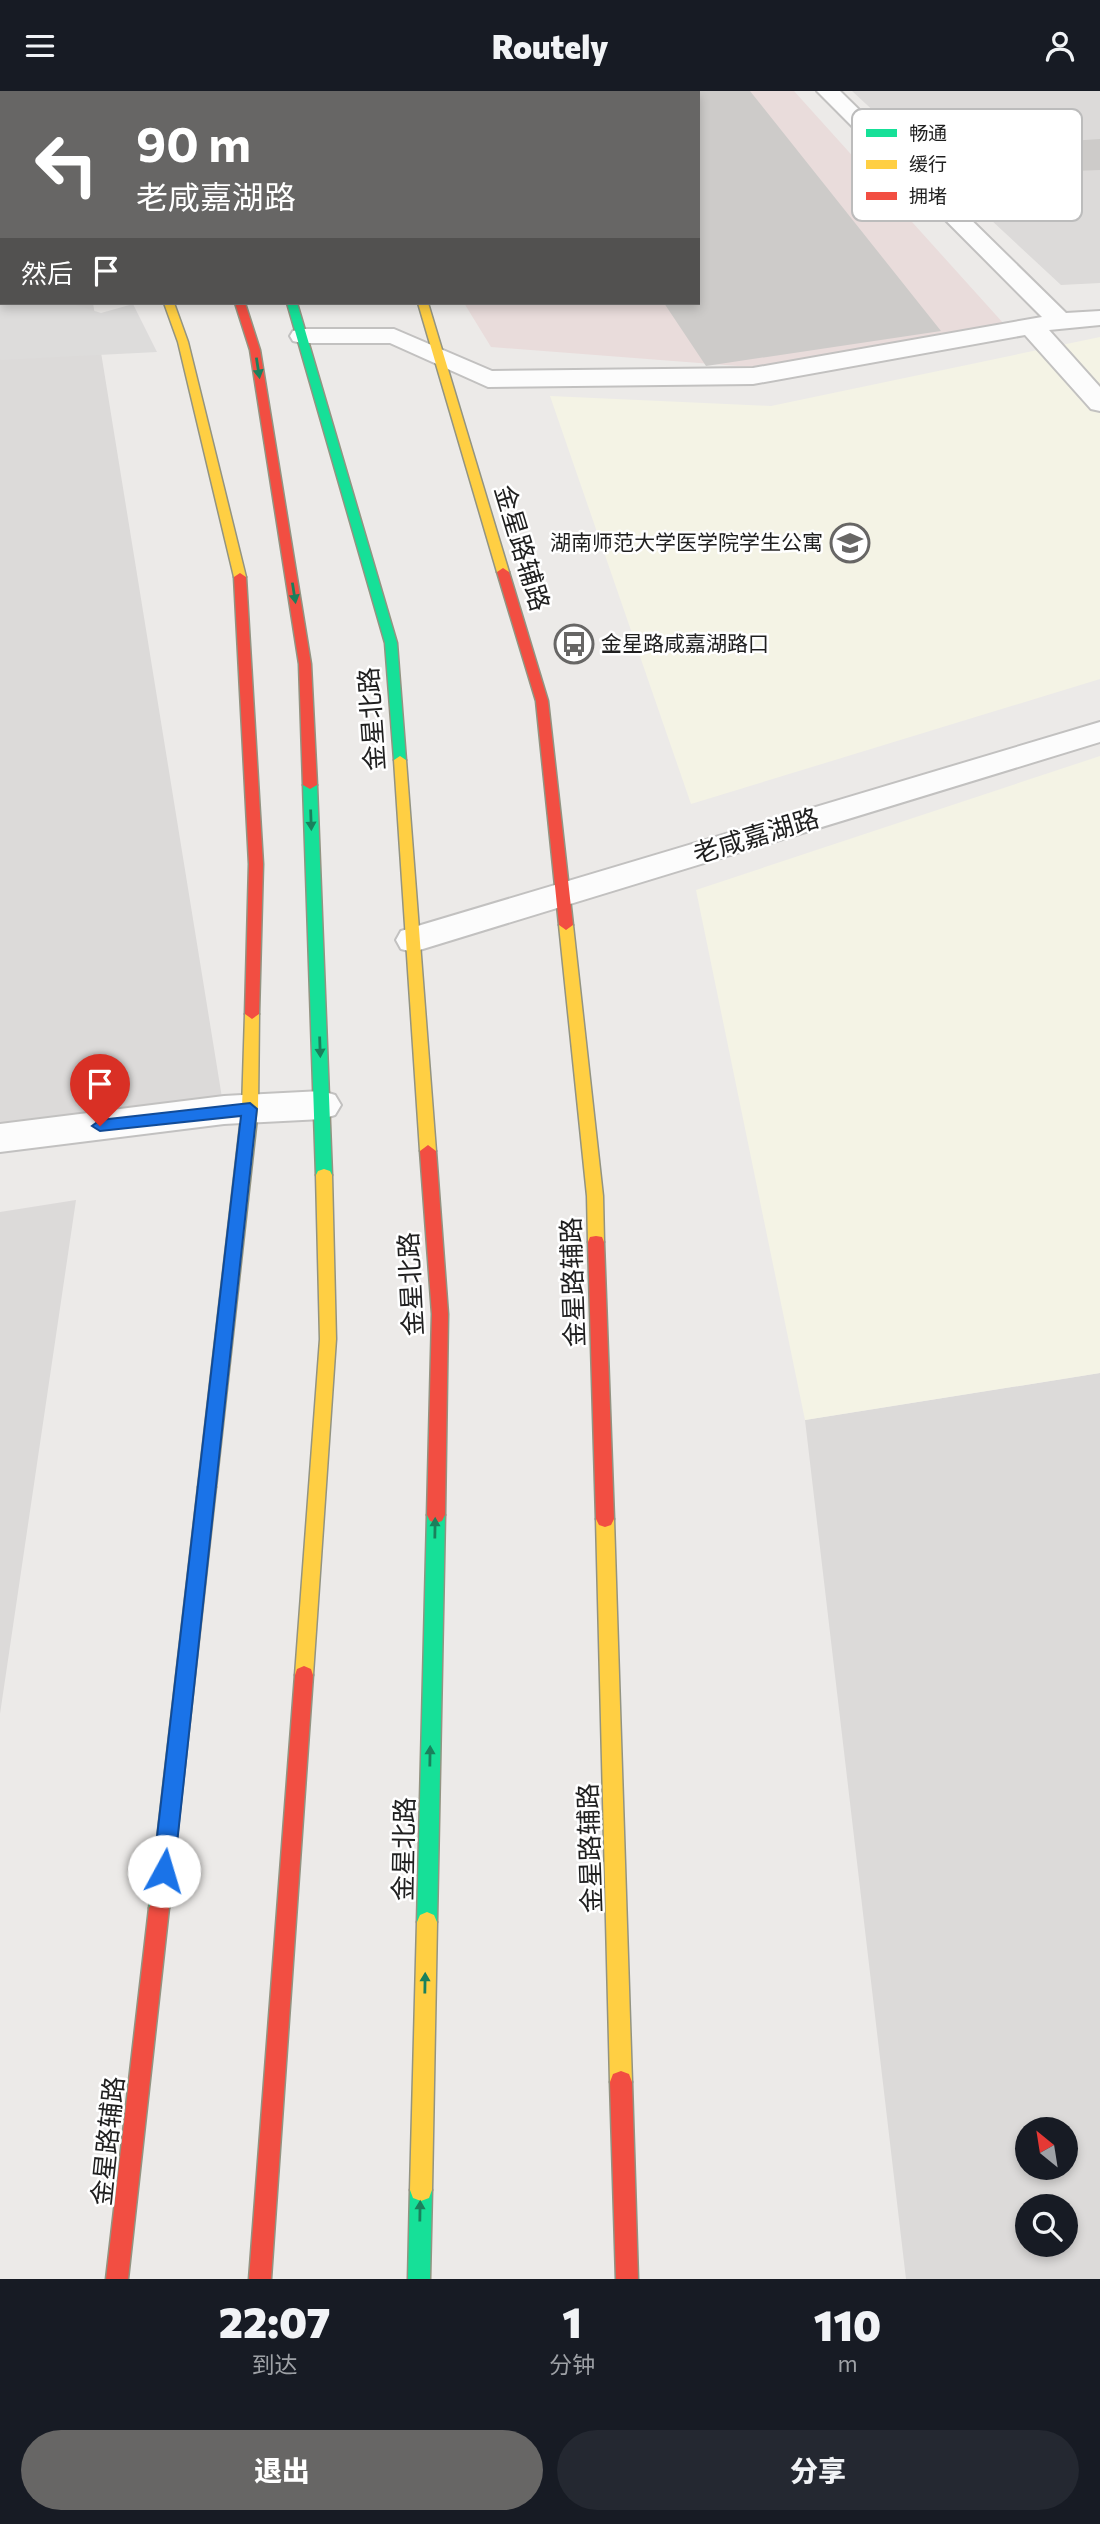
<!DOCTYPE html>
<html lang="zh">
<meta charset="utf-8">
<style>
body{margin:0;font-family:Commissioner,"Noto Sans SC",sans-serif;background:#242831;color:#f1f3f6;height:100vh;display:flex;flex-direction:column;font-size:26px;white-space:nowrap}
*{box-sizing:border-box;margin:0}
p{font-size:23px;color:#9ea1a6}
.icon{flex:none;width:38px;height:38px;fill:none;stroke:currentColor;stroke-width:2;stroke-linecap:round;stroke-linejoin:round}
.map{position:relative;height:2188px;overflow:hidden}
.details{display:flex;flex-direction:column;background:#171b24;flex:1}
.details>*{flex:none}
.guide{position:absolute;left:0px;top:0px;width:700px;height:214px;box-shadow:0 4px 10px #0003;background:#676665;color:#fff;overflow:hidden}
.needle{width:46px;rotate:330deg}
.buttons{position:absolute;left:1015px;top:2026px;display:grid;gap:14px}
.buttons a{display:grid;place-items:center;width:63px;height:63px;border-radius:50%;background:#171b24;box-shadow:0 4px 10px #0003;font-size:35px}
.pin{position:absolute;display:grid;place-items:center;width:60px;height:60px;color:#fff;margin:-72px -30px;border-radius:50% 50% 50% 0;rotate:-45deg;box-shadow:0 0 7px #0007}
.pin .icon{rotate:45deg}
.me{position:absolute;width:77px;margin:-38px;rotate:6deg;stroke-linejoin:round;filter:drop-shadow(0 0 5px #0008)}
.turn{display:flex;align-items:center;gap:24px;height:147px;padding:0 21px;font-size:32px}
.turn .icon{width:91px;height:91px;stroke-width:2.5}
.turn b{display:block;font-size:49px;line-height:60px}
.then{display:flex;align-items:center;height:66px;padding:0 21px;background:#0003;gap:14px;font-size:26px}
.eta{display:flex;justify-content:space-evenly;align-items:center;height:119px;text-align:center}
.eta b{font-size:42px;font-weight:800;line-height:49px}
.button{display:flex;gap:14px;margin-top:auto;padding:14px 21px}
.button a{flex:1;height:80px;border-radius:42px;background:#676665;color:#fff;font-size:28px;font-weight:800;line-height:80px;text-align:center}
.button a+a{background:#242831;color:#f1f3f6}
header{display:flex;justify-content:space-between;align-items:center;height:91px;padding:0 21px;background:#171b24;font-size:32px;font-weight:800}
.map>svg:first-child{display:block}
</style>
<header><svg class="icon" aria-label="menu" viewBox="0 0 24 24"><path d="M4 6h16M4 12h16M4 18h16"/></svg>Routely<svg class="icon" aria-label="person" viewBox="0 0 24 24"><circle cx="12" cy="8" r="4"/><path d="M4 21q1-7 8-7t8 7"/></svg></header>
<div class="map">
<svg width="1100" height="2188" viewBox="0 0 1100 2188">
<rect width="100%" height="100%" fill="#eceae8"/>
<path fill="#dcdad9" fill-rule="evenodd" d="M 0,0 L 58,0 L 2,2 L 2,212 L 93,212 L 224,1019 L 0,1048 Z
M 852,0 L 1100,0 L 1100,192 L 1061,194 Z
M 76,1109 L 0,1623 L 0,1121 Z
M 1100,1282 L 1100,2188 L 906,2188 L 805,1329 ZM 1027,2039 L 1066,2039 L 1066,2077 L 1027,2077 ZM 1027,2116 L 1066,2116 L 1066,2154 L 1027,2154 Z"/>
<path fill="#e9dcdb" d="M 330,0 L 794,0 L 1004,233 L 790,279 L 491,256 L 464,212 L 698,212 L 698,2 Z"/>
<path fill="#f4f3e5" d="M 1100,246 L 1100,588 L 691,713 L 550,305 L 771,315 Z
M 1100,665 L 1100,1282 L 805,1329 L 696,799 Z"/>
<path fill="#dddcdb" d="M 0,40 L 2,212 L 70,212 L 101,222 L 133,213 L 157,261 L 0,269 Z"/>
<path fill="#cdcbc9" d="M 698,0 L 750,0 L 941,240 L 706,275 L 664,212 L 698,212 Z
M 1100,48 L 1100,79 L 925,86 L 913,60 Z"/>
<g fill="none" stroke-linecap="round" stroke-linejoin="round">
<defs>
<path id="street" d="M 817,0 L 840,0 L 1066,222 L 1100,220 L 1100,234 L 1049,239 L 1100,296 L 1100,320 L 1091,318 L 1025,244 L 753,293 L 488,296 L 390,252 L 302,252 L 293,250 L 290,245 L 293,240 L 302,238 L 394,238 L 492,280 L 753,277 L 1042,226 Z
M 1100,631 L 1100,651 L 413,861 L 401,858 L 396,849 L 401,840 Z
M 322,1000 L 335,1004 L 341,1014 L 335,1024 L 322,1028 L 224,1033 L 0,1061 L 0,1033 L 224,1005 Z"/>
<path id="fast" d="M 156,0 L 164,0 L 165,2 L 157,2 Z
M 287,212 L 297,212 L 397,552 L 406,669 L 400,673 L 394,669 L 385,552 Z
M 310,690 L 317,694 L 332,1084 L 330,1088 L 318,1088 L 316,1084 L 303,694 Z
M 207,1388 L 213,1391 L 216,1396 L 169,1817 L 166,1824 L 159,1827 L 152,1824 L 149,1817 L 198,1396 L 201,1391 Z
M 436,1416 L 442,1418 L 445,1424 L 437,1831 L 434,1838 L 427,1841 L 420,1838 L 417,1831 L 427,1424 L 430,1418 Z
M 421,2088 L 429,2091 L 432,2099 L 430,2188 L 408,2188 L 410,2099 L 413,2091 Z"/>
<path id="slow" d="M 222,0 L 230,0 L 231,2 L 223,2 Z
M 298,0 L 306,0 L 307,2 L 299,2 Z
M 164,212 L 174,212 L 188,251 L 246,486 L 244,488 L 236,488 L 234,486 L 178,251 Z
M 418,212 L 428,212 L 509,481 L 507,483 L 503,485 L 497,481 Z
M 400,665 L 406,669 L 436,1060 L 428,1066 L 420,1060 L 394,669 Z
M 566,829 L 573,834 L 603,1105 L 604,1151 L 602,1156 L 590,1156 L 588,1151 L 587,1105 L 559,834 Z
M 252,918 L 259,923 L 258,1018 L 216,1396 L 213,1401 L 207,1404 L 201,1401 L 198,1396 L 242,1018 L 245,923 Z
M 324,1078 L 330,1080 L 332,1084 L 336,1248 L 313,1584 L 311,1590 L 304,1593 L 297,1590 L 295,1584 L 320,1248 L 316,1084 L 318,1080 Z
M 605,1420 L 611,1422 L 614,1428 L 632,1991 L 629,1999 L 621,2002 L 613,1999 L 610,1991 L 596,1428 L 599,1422 Z
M 427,1821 L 434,1824 L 437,1831 L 432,2099 L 429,2107 L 421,2110 L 413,2107 L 410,2099 L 417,1831 L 420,1824 Z"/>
<path id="jam" d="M 90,0 L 98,0 L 99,2 L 91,2 Z
M 235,212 L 245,212 L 260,259 L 311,573 L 317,694 L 310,698 L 303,694 L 299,573 L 250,259 Z
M 503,477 L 509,481 L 548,610 L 573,834 L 566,839 L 559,834 L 536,610 L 497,481 Z
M 240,482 L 246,486 L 263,773 L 259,923 L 252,928 L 245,923 L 249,773 L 234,486 Z
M 428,1054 L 436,1060 L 448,1223 L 445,1424 L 442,1430 L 436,1432 L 430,1430 L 427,1424 L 432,1223 L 420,1060 Z
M 596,1145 L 602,1146 L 604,1151 L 614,1428 L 611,1434 L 605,1436 L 599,1434 L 596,1428 L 588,1151 L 590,1146 Z
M 304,1575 L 311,1578 L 313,1584 L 271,2188 L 249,2188 L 295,1584 L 297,1578 Z
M 159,1807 L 166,1810 L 169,1817 L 128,2188 L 106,2188 L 149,1817 L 152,1810 Z
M 621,1980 L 629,1983 L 632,1991 L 638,2188 L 616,2188 L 610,1991 L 613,1983 Z"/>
</defs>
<use href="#street" stroke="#c2c1c0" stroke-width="4"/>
<use href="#fast" stroke="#939482" stroke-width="3"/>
<use href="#slow" stroke="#939482" stroke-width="3"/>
<use href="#jam" stroke="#939482" stroke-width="3"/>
<use href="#street" fill="#fcfcfc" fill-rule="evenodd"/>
<use href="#fast" fill="#16e098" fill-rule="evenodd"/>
<use href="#slow" fill="#ffcf43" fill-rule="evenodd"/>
<use href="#jam" fill="#f24e42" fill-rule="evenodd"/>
</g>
<defs><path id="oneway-solid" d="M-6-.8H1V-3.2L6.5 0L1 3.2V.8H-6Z" transform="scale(1.75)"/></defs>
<g fill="#1a805c">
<use href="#oneway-solid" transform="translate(258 277) rotate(81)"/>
<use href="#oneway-solid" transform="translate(294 502) rotate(81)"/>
<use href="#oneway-solid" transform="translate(311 729) rotate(88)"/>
<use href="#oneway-solid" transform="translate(320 956) rotate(88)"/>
<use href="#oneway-solid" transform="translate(435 1437) rotate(-89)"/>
<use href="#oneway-solid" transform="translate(430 1665) rotate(-89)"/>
<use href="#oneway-solid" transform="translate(425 1892) rotate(-89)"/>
<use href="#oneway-solid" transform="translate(420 2120) rotate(-89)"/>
</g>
<path fill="#1a73e8" stroke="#114b97" stroke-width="2" d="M 250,1012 L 257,1018 L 174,1780 L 171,1787 L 164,1790 L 156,1787 L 153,1780 L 241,1025 L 100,1040 L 92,1035 L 100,1029 Z"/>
<defs>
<symbol id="university-ring" viewBox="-11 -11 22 22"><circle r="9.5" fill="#fff" stroke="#676665" stroke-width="1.5"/><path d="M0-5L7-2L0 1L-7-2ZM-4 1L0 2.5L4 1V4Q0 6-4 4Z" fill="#676665"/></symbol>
<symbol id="bus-ring" viewBox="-11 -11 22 22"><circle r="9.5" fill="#fff" stroke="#676665" stroke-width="1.5"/><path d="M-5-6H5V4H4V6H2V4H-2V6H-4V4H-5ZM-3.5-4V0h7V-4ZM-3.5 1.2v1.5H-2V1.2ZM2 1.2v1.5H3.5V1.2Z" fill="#676665"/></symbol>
</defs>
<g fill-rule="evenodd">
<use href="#university-ring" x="828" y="430" width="44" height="44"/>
<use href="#bus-ring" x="552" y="531" width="44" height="44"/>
</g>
<g text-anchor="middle" stroke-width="5" stroke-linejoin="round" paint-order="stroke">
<g font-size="21" fill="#1f1f1f" stroke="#fff" text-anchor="end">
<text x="823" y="459">湖南师范大学医学院学生公寓</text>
<text x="601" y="560" text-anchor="start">金星路咸嘉湖路口</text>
</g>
<g font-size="26" fill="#1f1f1f" stroke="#fff">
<text transform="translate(522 457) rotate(73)" y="9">金星路辅路</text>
<text transform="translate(372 628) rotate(-94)" y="9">金星北路</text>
<text transform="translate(756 745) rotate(-17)" y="9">老咸嘉湖路</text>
<text transform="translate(573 1191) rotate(-92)" y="9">金星路辅路</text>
<text transform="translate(411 1193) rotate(-93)" y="9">金星北路</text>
<text transform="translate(590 1757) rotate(-92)" y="9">金星路辅路</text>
<text transform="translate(404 1758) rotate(-89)" y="9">金星北路</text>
<text transform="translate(108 2050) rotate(-84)" y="9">金星路辅路</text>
</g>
</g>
<rect x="852" y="18" width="230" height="112" rx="10" fill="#fff" stroke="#bcbcbc" stroke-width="2"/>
<rect x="866" y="38" width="31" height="8" fill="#16e098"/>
<rect x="866" y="69" width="31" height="9" fill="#ffcf43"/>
<rect x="866" y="101" width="31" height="8" fill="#f24e42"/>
<g font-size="19" fill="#1f1f1f">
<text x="909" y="49">畅通</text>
<text x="909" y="80">缓行</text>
<text x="909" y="112">拥堵</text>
</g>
</svg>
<div class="buttons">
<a><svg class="needle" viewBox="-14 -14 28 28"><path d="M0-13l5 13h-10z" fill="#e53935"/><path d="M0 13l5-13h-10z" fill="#9ea1a6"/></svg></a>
<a><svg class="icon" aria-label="search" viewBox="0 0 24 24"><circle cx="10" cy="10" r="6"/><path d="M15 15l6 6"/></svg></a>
</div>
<div class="pin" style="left:100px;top:1035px;background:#d93025"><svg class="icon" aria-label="arrive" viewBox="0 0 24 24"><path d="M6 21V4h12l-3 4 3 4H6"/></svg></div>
<svg class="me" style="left:164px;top:1780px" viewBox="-20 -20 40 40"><circle r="19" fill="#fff"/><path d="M0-13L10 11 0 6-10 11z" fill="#1a73e8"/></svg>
<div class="guide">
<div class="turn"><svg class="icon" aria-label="left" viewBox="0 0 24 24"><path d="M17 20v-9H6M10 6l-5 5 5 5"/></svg><div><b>90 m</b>老咸嘉湖路</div></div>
<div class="then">然后<svg class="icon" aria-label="arrive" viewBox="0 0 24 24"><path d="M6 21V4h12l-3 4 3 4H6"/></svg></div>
</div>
</div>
<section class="details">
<div class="eta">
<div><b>22:07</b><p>到达</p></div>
<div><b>1</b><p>分钟</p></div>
<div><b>110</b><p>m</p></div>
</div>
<div class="button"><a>退出</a><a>分享</a></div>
</section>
